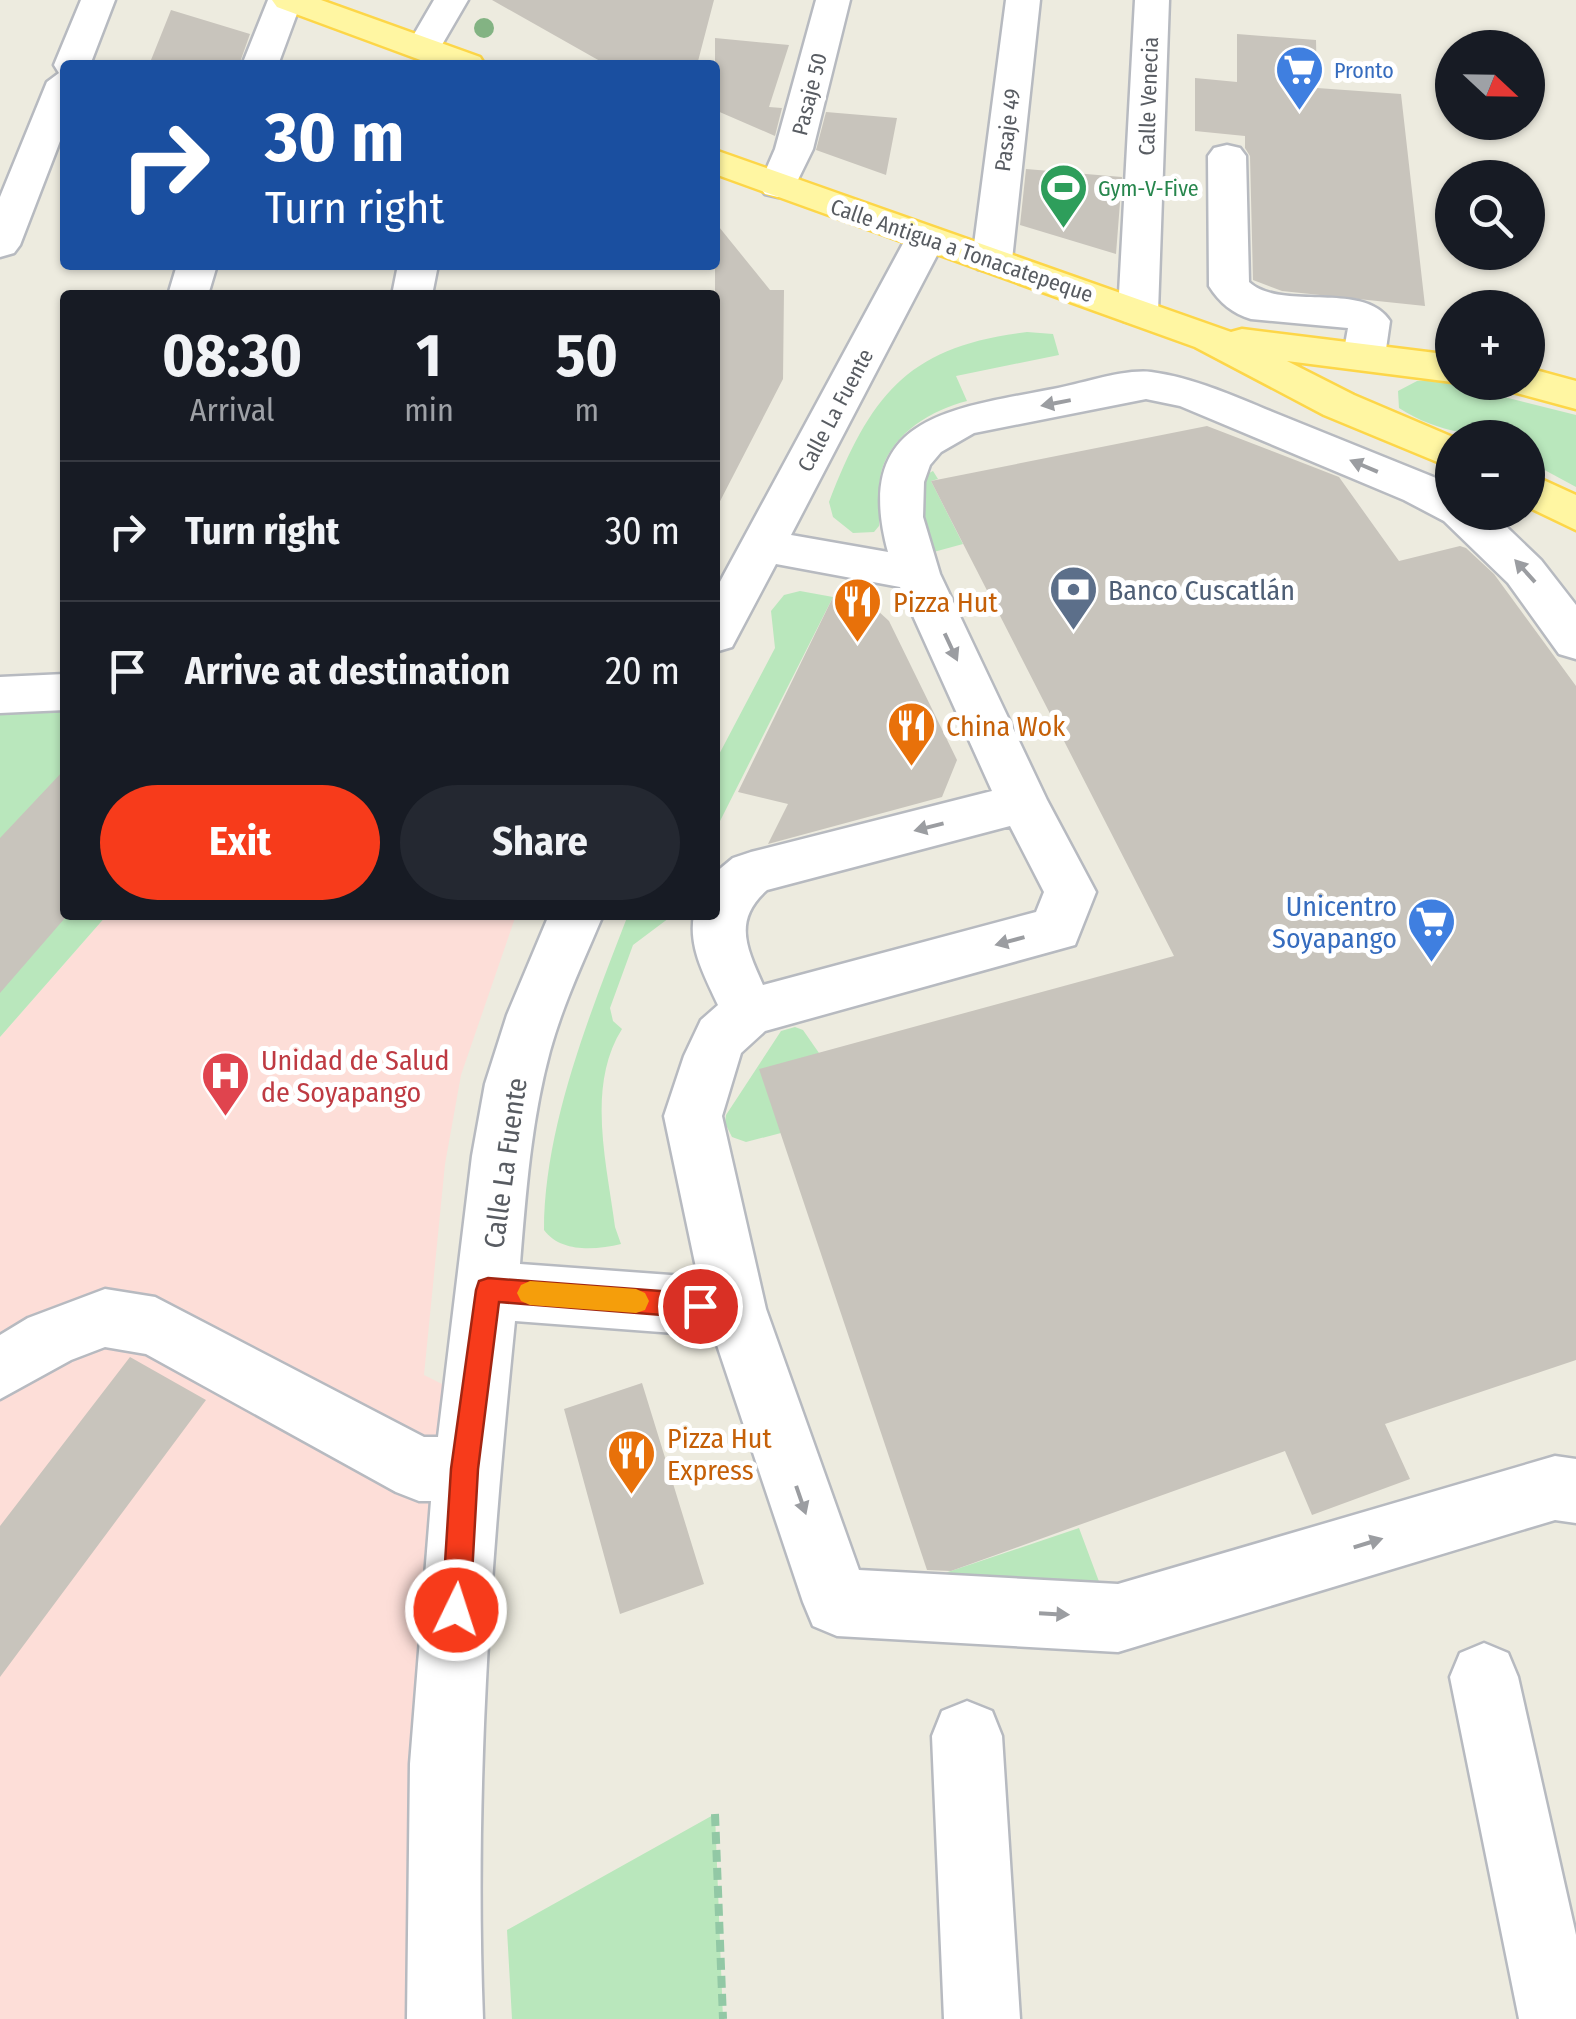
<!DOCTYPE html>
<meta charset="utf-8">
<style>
body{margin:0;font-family:"Fira Sans Condensed",sans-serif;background:#242831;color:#f1f3f6;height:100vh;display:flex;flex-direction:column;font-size:38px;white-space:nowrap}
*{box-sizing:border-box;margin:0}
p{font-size:32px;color:#9ea1a6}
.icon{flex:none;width:55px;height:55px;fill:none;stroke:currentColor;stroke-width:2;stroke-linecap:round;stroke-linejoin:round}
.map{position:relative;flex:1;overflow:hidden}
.panel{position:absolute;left:60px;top:290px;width:660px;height:630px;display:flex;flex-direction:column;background:#171b24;border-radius:10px;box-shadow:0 2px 8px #0004}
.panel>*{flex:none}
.hud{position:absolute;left:60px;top:60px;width:660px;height:210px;border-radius:10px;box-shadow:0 2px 8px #0004;background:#1a4fa0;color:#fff;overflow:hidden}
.needle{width:65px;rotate:112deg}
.tools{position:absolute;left:1435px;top:30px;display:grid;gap:20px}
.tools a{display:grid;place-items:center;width:110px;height:110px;border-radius:50%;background:#171b24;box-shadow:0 2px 8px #0004;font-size:50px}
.pin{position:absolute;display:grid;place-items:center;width:85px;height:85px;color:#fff;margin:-42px;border:5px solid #fff;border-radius:50%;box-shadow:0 2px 10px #0007}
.me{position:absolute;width:110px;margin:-55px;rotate:4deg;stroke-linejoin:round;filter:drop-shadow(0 0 8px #0008)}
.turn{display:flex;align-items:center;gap:35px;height:210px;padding:0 40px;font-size:45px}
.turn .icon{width:130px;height:130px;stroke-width:2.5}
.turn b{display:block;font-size:70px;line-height:85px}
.eta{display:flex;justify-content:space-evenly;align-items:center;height:170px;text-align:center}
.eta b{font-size:60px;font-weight:700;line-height:70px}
.button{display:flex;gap:20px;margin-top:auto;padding:20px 40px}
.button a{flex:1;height:115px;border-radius:60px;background:#f73b1b;color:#fff;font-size:40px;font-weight:700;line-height:115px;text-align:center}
.button a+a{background:#242831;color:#f1f3f6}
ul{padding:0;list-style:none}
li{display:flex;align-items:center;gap:30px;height:140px;padding:0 40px;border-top:2px solid #363941}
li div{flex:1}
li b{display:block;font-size:38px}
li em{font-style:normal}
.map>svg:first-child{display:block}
</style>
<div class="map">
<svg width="1576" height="2019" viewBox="0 0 1576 2019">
<rect width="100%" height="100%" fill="#edebdf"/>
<path fill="#fdded8" d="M 107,915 L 516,915 L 461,1075 L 445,1164 L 424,1375 L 448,1387 L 410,2019 L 0,2019 L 0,1037 Z"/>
<path fill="#b9e7bc" d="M 1027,332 L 1053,334 L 1059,355 L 956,376 L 967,401 C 932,410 894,432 882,469 C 877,486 880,508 879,526 L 874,532 L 853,533 L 833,517 L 829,502 C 871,394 908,346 1027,332 Z
M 1437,380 L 1576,415 L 1576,487 L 1528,461 L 1528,438 C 1481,437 1439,434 1399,408 L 1398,391 L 1417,381 Z
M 933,471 L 938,479 L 931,481 L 963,544 L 930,553 L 919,547 L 923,476 Z
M 800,591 L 833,597 L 715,831 L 715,762 L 775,648 L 771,611 L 784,595 Z
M 65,692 L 65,915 L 107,915 L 0,1037 L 0,694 Z
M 628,915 L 673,915 L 633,945 L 610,1008 L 613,1021 L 622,1029 C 586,1086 607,1164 615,1227 L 621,1244 C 596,1250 561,1253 544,1230 C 544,1126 591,1011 628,915 Z
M 795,1027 L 803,1030 L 819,1053 L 781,1133 L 746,1142 L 732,1137 L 725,1123 L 726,1115 L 781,1031 Z
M 1079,1528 L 1101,1587 L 930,1578 Z
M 715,1814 L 723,2019 L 512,2019 L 507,1930 Z"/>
<path fill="#c8c4bc" d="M 492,0 L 714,0 L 697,65 L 607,65 Z
M 171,10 L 250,34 L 239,65 L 149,65 Z
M 1237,34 L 1316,40 L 1317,88 L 1401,94 L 1425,306 L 1282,291 L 1253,280 L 1250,156 L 1245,148 L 1245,136 L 1195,131 L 1195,78 L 1237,82 Z
M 715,38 L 789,45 L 769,107 L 782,108 L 775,136 L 715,110 Z
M 826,112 L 897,118 L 886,175 L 816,150 Z
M 1026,169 L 1122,177 L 1116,254 L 1020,225 Z
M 715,222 L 770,290 L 784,290 L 783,379 L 715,511 Z
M 1207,426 L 1339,477 L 1399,561 L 1460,546 L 1466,548 L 1494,574 L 1576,686 L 1576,1360 L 1385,1424 L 1410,1479 L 1312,1515 L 1285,1451 L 951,1571 L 927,1570 L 759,1069 L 1174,956 L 931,481 Z
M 833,597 L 877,610 L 889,621 L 957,760 L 942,797 L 768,844 L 788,804 L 738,792 Z
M 65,769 L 65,918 L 0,993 L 0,838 Z
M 130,1357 L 206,1400 L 0,1677 L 0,1526 Z
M 642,1383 L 704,1584 L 620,1614 L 564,1409 Z"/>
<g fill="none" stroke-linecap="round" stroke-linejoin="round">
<defs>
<path id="minor" d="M 81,0 L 115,0 L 90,65 L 65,65 L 65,128 L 20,245 L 14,253 L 0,257 L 0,197 L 47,82 L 59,73 L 54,65 Z
M 268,0 L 302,0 L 278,65 L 242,65 Z
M 434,0 L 468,0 L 436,55 L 424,59 L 412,55 L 406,48 Z
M 816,0 L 850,0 L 813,149 L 791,194 L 778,197 L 765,194 L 759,186 L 775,149 Z
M 1006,0 L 1040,0 L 1012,260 L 1006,269 L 992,272 L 978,269 L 972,260 Z
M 1135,0 L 1169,0 L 1158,312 L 1152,321 L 1138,325 L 1124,321 L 1118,312 Z
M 1227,145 L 1240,148 L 1246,156 L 1249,282 C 1282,312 1364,280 1390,321 L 1385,356 L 1379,365 L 1364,369 L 1349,365 L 1343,356 L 1348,328 L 1251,319 C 1233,314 1219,302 1209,286 L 1208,156 L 1214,148 Z
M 926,226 L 940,230 L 946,238 L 791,535 L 888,552 C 851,416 951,409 1053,389 C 1082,384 1122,369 1151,372 C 1196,378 1238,398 1280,415 C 1332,436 1384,457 1436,478 L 1452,488 L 1452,512 L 1491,512 L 1541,560 L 1576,605 L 1576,659 L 1559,654 L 1508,583 L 1444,521 L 1404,500 L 1180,406 L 1146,399 L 974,433 L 941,452 L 930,465 L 924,482 L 923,517 L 940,574 L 1047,800 L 1096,892 L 1075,945 L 765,1031 L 741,1053 L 722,1116 L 766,1309 L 859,1570 L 1118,1584 L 1555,1456 L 1576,1459 L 1576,1523 L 1555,1520 L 1118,1652 L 837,1636 L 813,1626 L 803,1602 L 714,1336 L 515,1321 C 491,1557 474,1781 483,2019 L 407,2019 L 410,1764 L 431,1501 L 419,1501 L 396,1492 L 146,1354 L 105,1347 L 71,1360 L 0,1399 L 0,1335 L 28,1318 L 105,1289 L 155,1297 L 424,1437 L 438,1437 L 472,1156 L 485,1084 L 507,1015 L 549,915 L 603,915 C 584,960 563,1004 550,1051 C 531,1121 526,1192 520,1264 L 698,1277 L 664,1116 L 684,1056 L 701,1020 L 718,1005 C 705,977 688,947 694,915 L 715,915 L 715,873 L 733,858 L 751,852 L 992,791 L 900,587 L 776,564 L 732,647 L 715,652 L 715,591 L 906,238 L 912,230 ZM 1010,826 L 1044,892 L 1036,912 L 763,985 C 746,947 733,920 767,890 Z
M 177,265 L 217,265 L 208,295 L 168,295 Z
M 398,265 L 438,265 L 432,295 L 392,295 Z
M 65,674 L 65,710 L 0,713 L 0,677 Z
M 1484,1643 L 1508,1653 L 1518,1677 L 1576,1935 L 1576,2019 L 1519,2019 L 1450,1677 L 1460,1653 Z
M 967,1701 L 992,1711 L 1002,1736 L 1020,2019 L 944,2019 L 932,1736 L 942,1711 Z"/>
<path id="major" d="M 272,0 L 321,0 L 480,57 L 485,65 L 434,65 L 277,7 Z
M 715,150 L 1231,332 L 1242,329 L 1452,355 L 1452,382 L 1287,361 L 1354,395 L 1455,438 L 1452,468 L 1324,415 L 1195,347 L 715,174 Z
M 1528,368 L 1576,381 L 1576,409 L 1513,392 L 1507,382 L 1528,382 Z
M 1528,473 L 1576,495 L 1576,530 L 1528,507 Z"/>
</defs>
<use href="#minor" stroke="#b7bac0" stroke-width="5"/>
<use href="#major" stroke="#fdd648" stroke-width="5"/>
<path stroke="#92c8a5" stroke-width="8" stroke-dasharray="12 6" stroke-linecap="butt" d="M 715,1814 L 723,2019"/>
<use href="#minor" fill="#fff" fill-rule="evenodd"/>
<use href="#major" fill="#fff6a2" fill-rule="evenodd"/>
</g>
<circle fill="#83b383" cx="484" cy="28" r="10"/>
<defs><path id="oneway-solid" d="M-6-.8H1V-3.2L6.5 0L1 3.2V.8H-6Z" transform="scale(2.5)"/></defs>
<g fill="#9b9da1">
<use href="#oneway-solid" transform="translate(1056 403) rotate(169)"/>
<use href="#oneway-solid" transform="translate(1364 466) rotate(-157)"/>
<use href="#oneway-solid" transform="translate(1525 571) rotate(-132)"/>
<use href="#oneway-solid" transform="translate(951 647) rotate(65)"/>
<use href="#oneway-solid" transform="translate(929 827) rotate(166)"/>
<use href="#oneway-solid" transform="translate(1010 941) rotate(165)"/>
<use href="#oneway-solid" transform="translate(801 1500) rotate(71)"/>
<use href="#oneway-solid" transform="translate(1368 1543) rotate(-17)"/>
<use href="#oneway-solid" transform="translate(1054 1614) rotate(3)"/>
</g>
<path fill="#f73b1b" stroke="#a12612" stroke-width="2.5" d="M 488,1278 L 700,1294 L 708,1298 L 712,1306 L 708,1315 L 700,1318 L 499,1302 L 478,1469 L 470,1610 L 466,1620 L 456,1624 L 446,1620 L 442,1610 L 451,1469 L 476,1290 L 479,1281 Z"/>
<path fill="#f59e0b" d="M 530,1281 L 636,1289 L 645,1293 L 649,1301 L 645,1310 L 636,1313 L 530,1305 L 521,1301 L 517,1293 L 521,1285 Z"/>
<defs>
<symbol id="supermarket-pin" viewBox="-11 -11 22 30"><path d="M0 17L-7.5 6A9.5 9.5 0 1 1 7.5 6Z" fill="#3f7fe0" stroke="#fff"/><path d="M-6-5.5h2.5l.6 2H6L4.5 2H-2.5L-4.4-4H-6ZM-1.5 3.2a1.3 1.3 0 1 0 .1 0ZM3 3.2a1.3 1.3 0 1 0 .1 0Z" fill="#fff"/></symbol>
<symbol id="stadium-pin" viewBox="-11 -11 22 30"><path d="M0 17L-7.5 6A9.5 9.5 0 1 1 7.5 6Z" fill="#2e9e5b" stroke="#fff"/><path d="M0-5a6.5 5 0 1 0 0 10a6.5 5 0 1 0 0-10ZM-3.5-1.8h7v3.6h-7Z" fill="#fff"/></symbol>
<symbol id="bank-pin" viewBox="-11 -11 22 30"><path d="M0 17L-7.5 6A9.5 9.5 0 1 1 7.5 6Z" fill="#5c6f8a" stroke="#fff"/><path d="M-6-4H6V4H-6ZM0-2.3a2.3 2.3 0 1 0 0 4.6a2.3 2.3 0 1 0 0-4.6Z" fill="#fff"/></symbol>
<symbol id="restaurant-pin" viewBox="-11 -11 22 30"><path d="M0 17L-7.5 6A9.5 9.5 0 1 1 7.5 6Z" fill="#e8710a" stroke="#fff"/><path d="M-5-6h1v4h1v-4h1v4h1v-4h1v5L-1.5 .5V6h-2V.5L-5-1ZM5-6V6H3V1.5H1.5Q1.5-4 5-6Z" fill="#fff"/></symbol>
<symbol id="hospital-pin" viewBox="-11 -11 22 30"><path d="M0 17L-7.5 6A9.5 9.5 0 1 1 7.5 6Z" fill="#e0444e" stroke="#fff"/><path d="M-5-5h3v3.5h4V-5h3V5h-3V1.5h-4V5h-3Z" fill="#fff"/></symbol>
</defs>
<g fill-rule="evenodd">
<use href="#supermarket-pin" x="1272" y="42" width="55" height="75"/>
<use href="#stadium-pin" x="1036" y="160" width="55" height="75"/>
<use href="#bank-pin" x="1046" y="562" width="55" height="75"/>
<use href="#restaurant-pin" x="830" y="574" width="55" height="75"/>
<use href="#restaurant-pin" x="884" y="698" width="55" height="75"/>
<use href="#supermarket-pin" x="1404" y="894" width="55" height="75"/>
<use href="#hospital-pin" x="198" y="1048" width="55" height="75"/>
<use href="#restaurant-pin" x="604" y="1426" width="55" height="75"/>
</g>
<g text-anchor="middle" stroke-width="10" stroke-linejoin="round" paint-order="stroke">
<g font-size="22" fill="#366cbe" stroke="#fff" text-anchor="start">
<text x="1334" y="78">Pronto</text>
</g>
<g font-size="22" fill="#585c62" stroke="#fff">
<text transform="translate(809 94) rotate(-76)" y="8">Pasaje 50</text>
<text transform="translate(1148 96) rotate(-88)" y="8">Calle Venecia</text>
<text transform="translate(1007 130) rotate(-83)" y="8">Pasaje 49</text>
<text transform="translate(962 250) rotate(19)" y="8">Calle Antigua a Tonacatepeque</text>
<text transform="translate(835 410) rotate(-62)" y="8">Calle La Fuente</text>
</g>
<g font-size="22" fill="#27864d" stroke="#fff" text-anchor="start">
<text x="1098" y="196">Gym-V-Five</text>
</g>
<g font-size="28" fill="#4e5e75" stroke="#fff" text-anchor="start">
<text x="1108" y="600">Banco Cuscatlán</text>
</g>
<g font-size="28" fill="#c56008" stroke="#fff" text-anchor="start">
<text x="893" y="612">Pizza Hut</text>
<text x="946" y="736">China Wok</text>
<text x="667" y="1448">Pizza Hut<tspan x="667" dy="32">Express</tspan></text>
</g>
<g font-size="28" fill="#366cbe" stroke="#fff" text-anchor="end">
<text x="1397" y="916">Unicentro<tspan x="1397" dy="32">Soyapango</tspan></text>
</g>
<g font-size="28" fill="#be3a42" stroke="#fff" text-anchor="start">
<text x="261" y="1070">Unidad de Salud<tspan x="261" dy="32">de Soyapango</tspan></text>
</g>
<g font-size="28" fill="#585c62" stroke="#fff">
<text transform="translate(505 1163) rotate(-82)" y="10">Calle La Fuente</text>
</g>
</g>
</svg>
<div class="tools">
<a><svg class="needle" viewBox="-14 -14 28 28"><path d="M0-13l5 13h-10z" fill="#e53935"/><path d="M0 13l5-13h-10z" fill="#9ea1a6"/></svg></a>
<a><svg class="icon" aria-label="search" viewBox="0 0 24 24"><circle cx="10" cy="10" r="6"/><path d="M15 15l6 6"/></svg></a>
<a>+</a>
<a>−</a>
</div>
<div class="pin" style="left:700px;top:1306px;background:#d93025"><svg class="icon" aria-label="arrive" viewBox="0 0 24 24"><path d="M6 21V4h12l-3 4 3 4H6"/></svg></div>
<svg class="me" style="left:456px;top:1610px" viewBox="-20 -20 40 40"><circle r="17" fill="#f73b1b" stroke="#fff" stroke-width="3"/><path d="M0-11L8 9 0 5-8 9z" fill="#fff"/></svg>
<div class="hud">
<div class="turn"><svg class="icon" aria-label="right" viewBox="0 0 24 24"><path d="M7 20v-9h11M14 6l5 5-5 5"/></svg><div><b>30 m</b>Turn right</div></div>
</div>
<section class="panel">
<div class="eta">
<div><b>08:30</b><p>Arrival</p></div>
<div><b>1</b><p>min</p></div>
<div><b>50</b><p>m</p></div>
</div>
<ul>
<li><svg class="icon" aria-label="right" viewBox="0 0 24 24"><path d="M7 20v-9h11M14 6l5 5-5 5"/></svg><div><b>Turn right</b></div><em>30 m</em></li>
<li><svg class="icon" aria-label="arrive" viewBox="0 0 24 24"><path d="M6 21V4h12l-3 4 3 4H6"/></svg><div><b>Arrive at destination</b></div><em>20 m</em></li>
</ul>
<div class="button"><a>Exit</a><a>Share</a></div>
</section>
</div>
